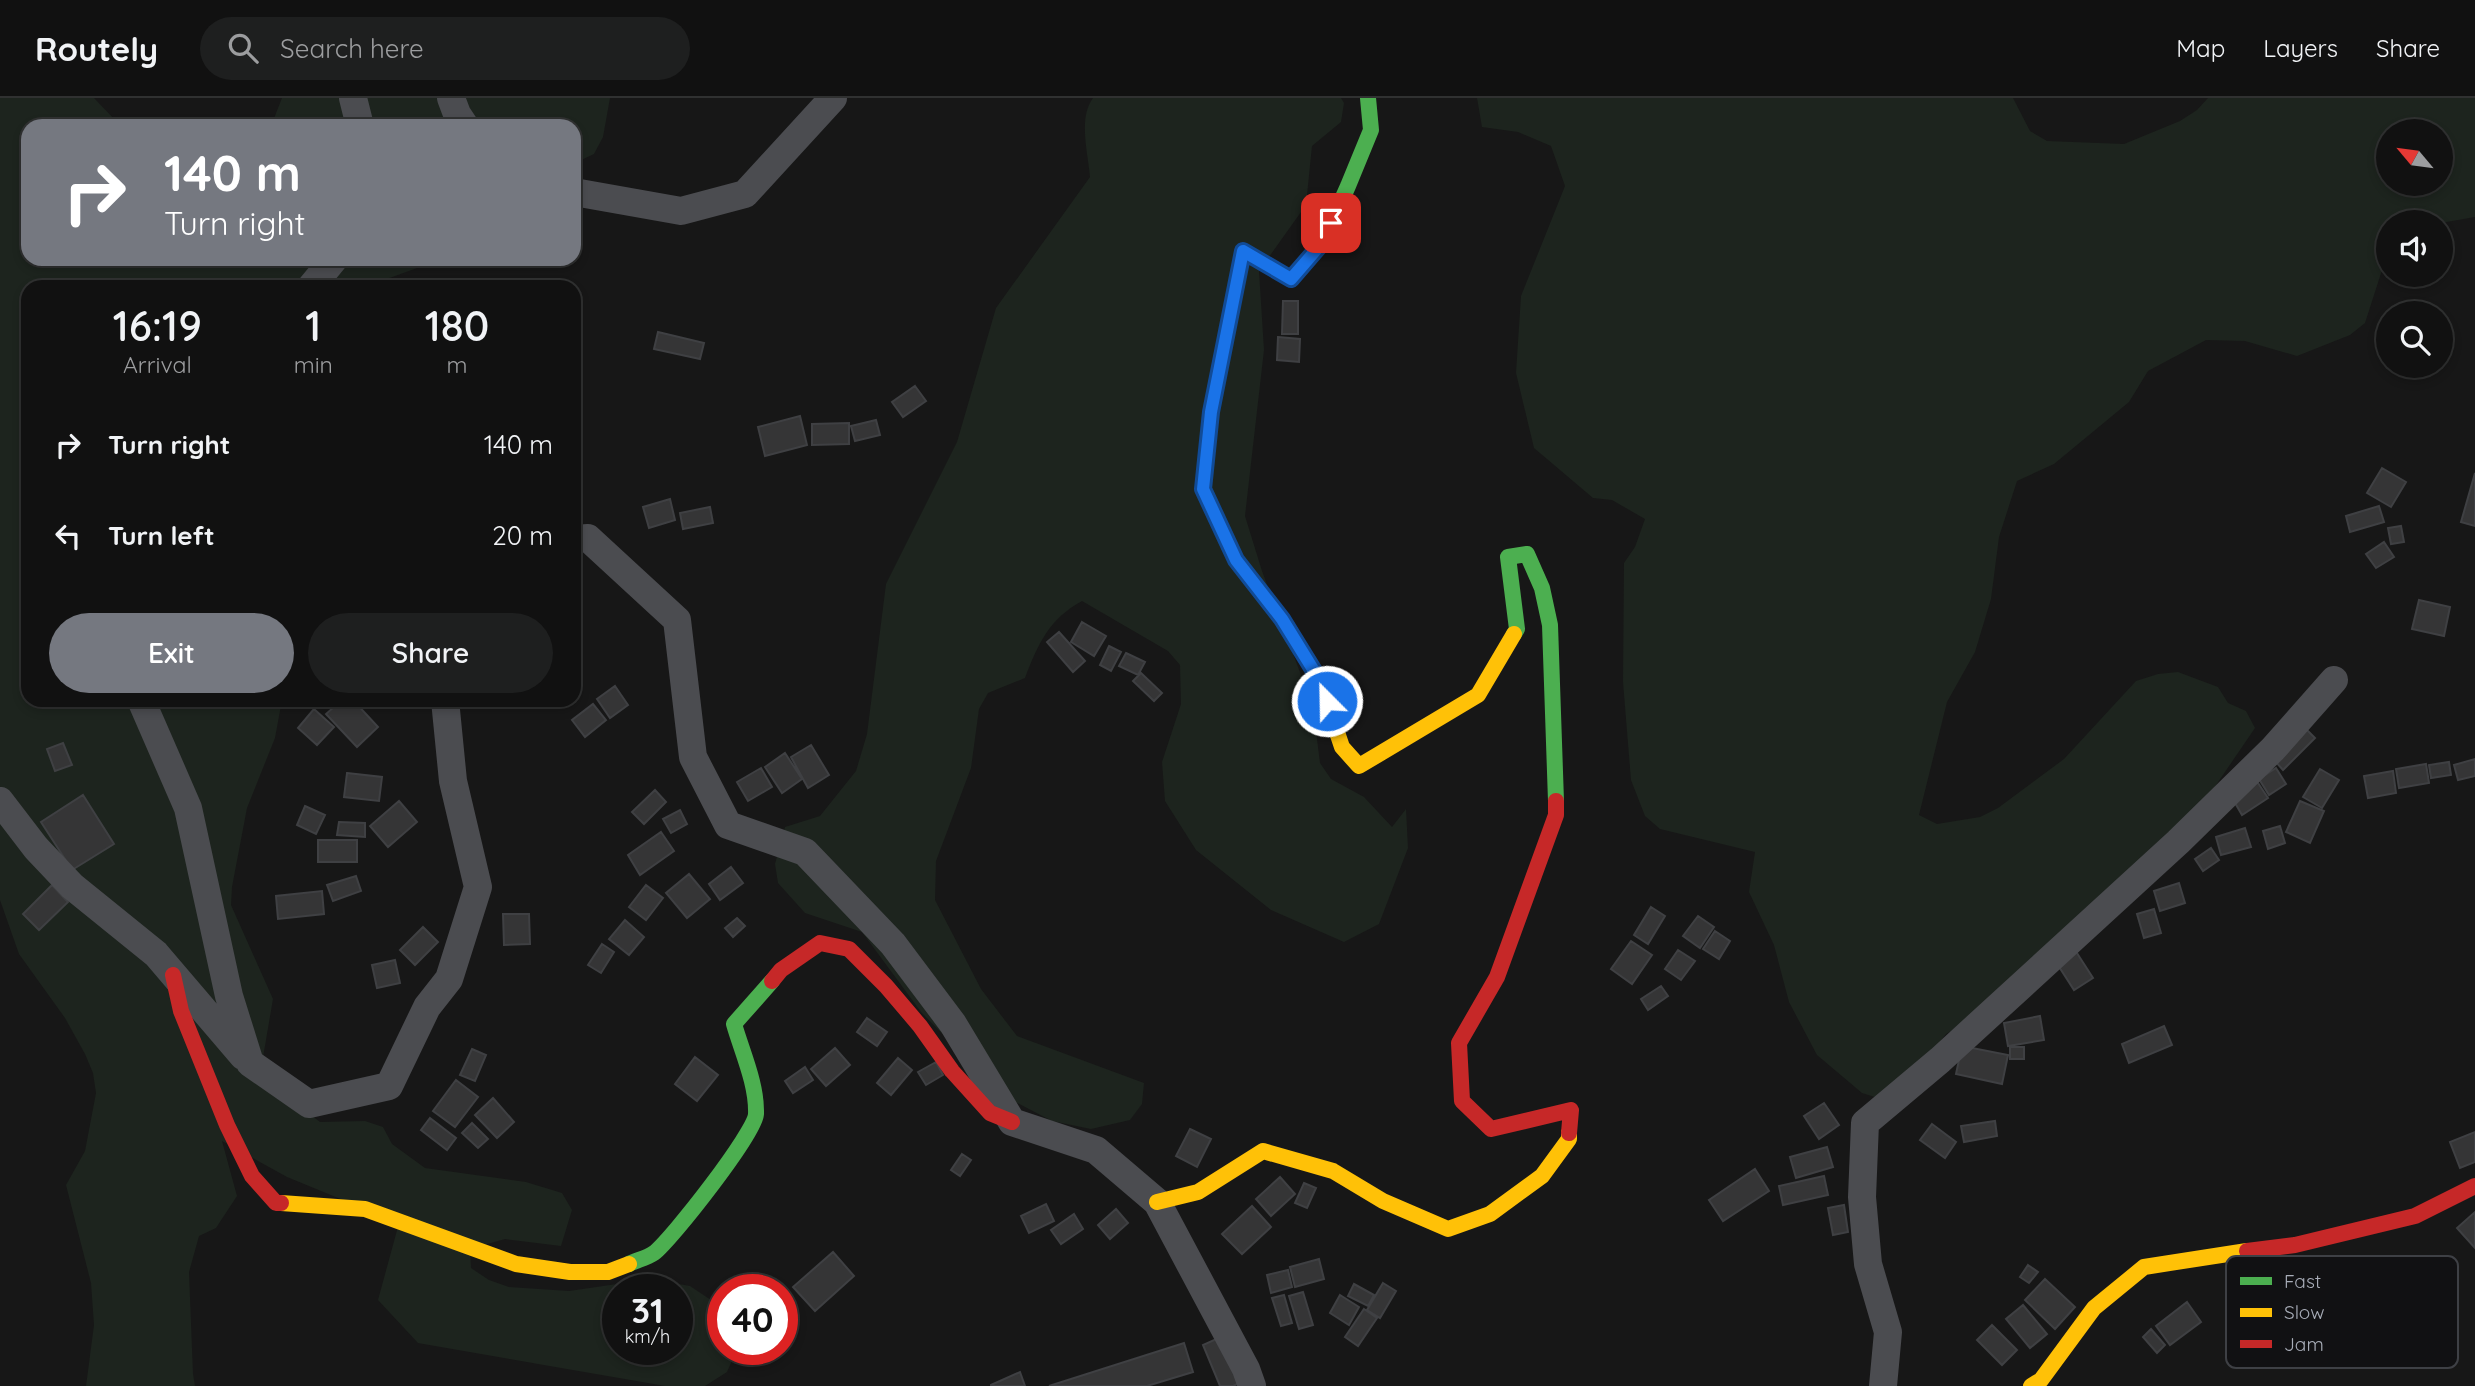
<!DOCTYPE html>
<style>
body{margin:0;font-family:Quicksand,sans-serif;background:#1e1f1f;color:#f1f3f6;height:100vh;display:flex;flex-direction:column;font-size:26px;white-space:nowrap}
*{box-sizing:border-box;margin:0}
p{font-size:23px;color:#9c9d9f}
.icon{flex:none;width:38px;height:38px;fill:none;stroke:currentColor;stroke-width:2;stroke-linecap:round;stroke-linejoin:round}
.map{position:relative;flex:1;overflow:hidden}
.side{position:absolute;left:21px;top:182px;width:560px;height:427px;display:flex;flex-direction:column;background:#111;border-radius:21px;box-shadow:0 4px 10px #0003,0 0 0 2px #303131}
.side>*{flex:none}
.hud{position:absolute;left:21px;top:21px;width:560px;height:147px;border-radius:21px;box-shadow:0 4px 10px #0003,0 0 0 2px #303131;background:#757880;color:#fff;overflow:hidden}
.needle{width:46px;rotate:299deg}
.fabs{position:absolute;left:2376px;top:21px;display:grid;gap:14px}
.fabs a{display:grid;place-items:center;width:77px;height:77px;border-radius:50%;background:#111;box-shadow:0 4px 10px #0003,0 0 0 2px #303131;font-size:35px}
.speed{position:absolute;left:602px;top:1176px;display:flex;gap:14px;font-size:35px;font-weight:700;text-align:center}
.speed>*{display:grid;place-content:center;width:91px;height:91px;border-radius:50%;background:#111;box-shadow:0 4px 10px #0003,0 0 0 2px #303131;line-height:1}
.speed small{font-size:18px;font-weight:400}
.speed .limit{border:10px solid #d22;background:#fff;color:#111}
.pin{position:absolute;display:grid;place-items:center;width:60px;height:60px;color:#fff;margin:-30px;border-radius:14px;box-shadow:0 4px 10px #0006}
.me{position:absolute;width:77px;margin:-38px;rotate:337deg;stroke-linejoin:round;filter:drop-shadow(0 0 5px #0008)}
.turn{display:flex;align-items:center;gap:24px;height:147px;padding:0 28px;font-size:32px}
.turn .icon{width:91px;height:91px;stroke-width:2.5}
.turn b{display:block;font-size:49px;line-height:60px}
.eta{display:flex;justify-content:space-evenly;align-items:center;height:119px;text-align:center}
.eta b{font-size:42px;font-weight:600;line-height:49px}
.cta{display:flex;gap:14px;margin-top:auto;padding:14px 28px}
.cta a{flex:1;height:80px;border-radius:42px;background:#757880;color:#fff;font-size:28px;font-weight:600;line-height:80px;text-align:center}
.cta a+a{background:#1e1f1f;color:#f1f3f6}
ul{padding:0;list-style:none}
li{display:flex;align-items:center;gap:21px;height:91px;padding:0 28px}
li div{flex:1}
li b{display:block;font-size:26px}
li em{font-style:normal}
header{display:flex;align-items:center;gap:42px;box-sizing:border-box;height:98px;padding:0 35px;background:#111;border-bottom:2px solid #303131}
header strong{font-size:33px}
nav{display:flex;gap:38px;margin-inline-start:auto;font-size:24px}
.search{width:490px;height:63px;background:#1e1f1f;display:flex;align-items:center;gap:18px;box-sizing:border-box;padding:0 24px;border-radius:38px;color:#9c9d9f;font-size:26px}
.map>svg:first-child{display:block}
</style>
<header>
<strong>Routely</strong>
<div class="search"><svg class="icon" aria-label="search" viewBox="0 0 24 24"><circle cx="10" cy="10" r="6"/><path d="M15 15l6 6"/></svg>Search here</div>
<nav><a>Map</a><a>Layers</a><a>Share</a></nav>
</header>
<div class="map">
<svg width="2475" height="1288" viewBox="0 0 2475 1288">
<rect width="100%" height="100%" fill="#171717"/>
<path fill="#1d241e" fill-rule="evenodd" d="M 0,0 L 94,0 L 116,23 L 117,28 L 28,28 L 28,161 L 442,161 L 384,182 L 385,189 L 28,189 L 28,602 L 282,602 L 275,640 L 247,710 L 232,789 L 231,807 L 273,901 L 260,977 L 320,1024 L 365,1023 L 383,1029 L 392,1046 L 425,1070 L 526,1084 L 562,1095 L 572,1112 L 561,1148 L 505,1141 L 470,1151 L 471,1170 L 489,1182 L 509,1189 L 569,1193 L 651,1181 L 690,1188 L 723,1210 L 723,1251 L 737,1251 L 727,1274 L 705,1288 L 665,1288 L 418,1245 L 378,1202 L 399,1125 L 287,1079 L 222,1043 L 237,1098 L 216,1130 L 199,1138 L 189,1174 L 193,1276 L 195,1288 L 86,1288 L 94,1227 L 91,1185 L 66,1087 L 85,1053 L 96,995 L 93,975 L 85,956 L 65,920 L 19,856 L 0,802 ZM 618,1192 L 677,1192 L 677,1251 L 618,1251 Z
M 282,0 L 610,0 L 603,39 L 594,56 L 577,64 L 574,63 L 574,28 L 271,28 Z
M 1093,0 L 1341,0 L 1344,5 L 1341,24 L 1312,48 L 1306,107 L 1259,173 L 1264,252 L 1245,418 L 1262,473 L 1313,609 L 1320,665 L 1331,681 L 1364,699 L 1392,729 L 1406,711 L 1408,750 L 1379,826 L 1344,844 L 1271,812 L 1196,752 L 1165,703 L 1162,664 L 1181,606 L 1180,567 L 1168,553 L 1082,503 C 1049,521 1038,546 1025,580 L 988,595 L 979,611 L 971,670 L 936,763 L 935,802 L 981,891 L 1017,938 L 1144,985 L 1142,1006 L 1130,1022 L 1091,1031 L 1052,1023 L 1002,997 L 921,914 L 862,834 L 805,815 L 778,785 L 775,766 L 785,729 L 820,718 L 856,673 L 867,636 L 886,486 L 957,344 L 996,210 L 1090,79 C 1088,55 1078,20 1093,0 Z
M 1477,0 L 2013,0 L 2030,33 L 2047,43 L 2124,46 L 2180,23 L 2197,12 L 2208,0 L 2475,0 L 2475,119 L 2441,125 L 2389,124 L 2389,163 L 2383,169 L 2365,225 L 2350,237 L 2297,258 L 2245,243 L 2206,242 L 2148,273 L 2129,304 L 2054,366 L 2017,383 L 1999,439 L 1991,501 L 1975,554 L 1947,604 L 1919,717 L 1937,726 L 1980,719 L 1998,710 L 2064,661 L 2136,583 L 2158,576 L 2178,574 L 2218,589 L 2228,605 L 2246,613 L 2255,630 L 2212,693 L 1994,908 L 1946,936 L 1899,996 L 1881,1001 L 1862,995 L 1817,957 L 1789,904 L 1774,847 L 1749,794 L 1755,754 L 1660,731 L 1645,718 L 1631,682 L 1623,584 L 1624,465 L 1635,449 L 1645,421 L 1612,402 L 1593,400 L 1534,350 L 1516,275 L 1521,198 L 1565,88 L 1551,48 L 1518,34 L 1482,29 ZM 2389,33 L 2441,33 L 2441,86 L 2389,86 Z"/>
<path fill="#353536" stroke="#3f4043" stroke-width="2" d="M 1283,203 L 1298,203 L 1298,236 L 1282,236 Z
M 658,234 L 704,245 L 700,261 L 654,251 Z
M 1278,239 L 1300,241 L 1299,264 L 1277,262 Z
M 915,288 L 926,303 L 903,319 L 892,304 Z
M 800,318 L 807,347 L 765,358 L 758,329 Z
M 876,322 L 880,337 L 855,343 L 851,328 Z
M 849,325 L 849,346 L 812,347 L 812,326 Z
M 2382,370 L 2406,384 L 2391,409 L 2367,395 Z
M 2475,375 L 2475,428 L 2461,424 Z
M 670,401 L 675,422 L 649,430 L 643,409 Z
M 2379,408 L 2384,424 L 2350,434 L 2346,418 Z
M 710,409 L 713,425 L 683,431 L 680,415 Z
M 2401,428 L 2404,444 L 2391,446 L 2388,430 Z
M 2384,444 L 2394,459 L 2376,470 L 2366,456 Z
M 2419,502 L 2450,509 L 2444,538 L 2412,531 Z
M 1082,524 L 1106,538 L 1094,558 L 1071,544 Z
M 1059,534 L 1085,563 L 1073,574 L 1047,544 Z
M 1109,548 L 1121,554 L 1111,573 L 1100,567 Z
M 1126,555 L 1145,564 L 1138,577 L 1119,568 Z
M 1141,575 L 1162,595 L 1154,603 L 1133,583 Z
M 615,588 L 628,607 L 610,620 L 597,601 Z
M 342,602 L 353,602 L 378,629 L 357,649 L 326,616 Z
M 593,606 L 606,622 L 585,639 L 572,622 Z
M 314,611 L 334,629 L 317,647 L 298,630 Z
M 2306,631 L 2315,640 L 2283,672 L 2275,663 Z
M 63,645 L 72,667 L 55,673 L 47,651 Z
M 811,647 L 829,677 L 808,690 L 791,659 Z
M 785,655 L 802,681 L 782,695 L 765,669 Z
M 2475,661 L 2475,678 L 2458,682 L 2454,667 Z
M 2449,664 L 2451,677 L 2431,680 L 2429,667 Z
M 2426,666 L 2429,685 L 2399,690 L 2396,671 Z
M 761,670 L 772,689 L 748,703 L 737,684 Z
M 2276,670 L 2286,686 L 2269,697 L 2259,681 Z
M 2320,671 L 2339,682 L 2322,710 L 2303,699 Z
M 2393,673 L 2396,695 L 2368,700 L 2364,678 Z
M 347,675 L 382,679 L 379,703 L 344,699 Z
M 2256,682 L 2268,700 L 2242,717 L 2231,698 Z
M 655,692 L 666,704 L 644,726 L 632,714 Z
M 83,697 L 114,746 L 72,772 L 41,724 Z
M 399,703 L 417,724 L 388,749 L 370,728 Z
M 2300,703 L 2324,713 L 2310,745 L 2286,734 Z
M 305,708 L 325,717 L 316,736 L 297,727 Z
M 680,712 L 687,726 L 671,735 L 663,721 Z
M 339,724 L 365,725 L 365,739 L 337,737 Z
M 2280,728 L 2285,745 L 2268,751 L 2263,733 Z
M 2245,730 L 2251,749 L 2221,757 L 2216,739 Z
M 661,734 L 674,753 L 640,777 L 628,757 Z
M 318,742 L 357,742 L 357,764 L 318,764 Z
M 2211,750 L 2219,762 L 2203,773 L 2195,761 Z
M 731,769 L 743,785 L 720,802 L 709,786 Z
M 689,776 L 710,801 L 687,820 L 666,795 Z
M 356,778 L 361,793 L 333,803 L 327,787 Z
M 2179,785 L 2185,805 L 2160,813 L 2154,793 Z
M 52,787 L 68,804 L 39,832 L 23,816 Z
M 646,787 L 663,800 L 646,822 L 629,809 Z
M 322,793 L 324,816 L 278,821 L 276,798 Z
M 1651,809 L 1665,818 L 1648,846 L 1634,837 Z
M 2154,811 L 2161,835 L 2144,840 L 2137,816 Z
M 503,816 L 529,816 L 530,846 L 504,847 Z
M 1698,818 L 1714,829 L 1700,850 L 1683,838 Z
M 737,820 L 745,828 L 733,839 L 725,830 Z
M 625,822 L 644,839 L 629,857 L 609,841 Z
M 423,829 L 438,844 L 415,867 L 400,852 Z
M 1715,833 L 1730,843 L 1719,861 L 1703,851 Z
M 1631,843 L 1652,857 L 1632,886 L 1611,871 Z
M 602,846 L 614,854 L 601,875 L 588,867 Z
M 1678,852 L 1695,863 L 1681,882 L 1665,871 Z
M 2075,852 L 2093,880 L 2074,892 L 2056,864 Z
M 395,862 L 400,885 L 377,890 L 372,867 Z
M 1661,888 L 1668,898 L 1648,912 L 1641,901 Z
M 2040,918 L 2044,942 L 2008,948 L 2004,925 Z
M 867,920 L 887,934 L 877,948 L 857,934 Z
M 2164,928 L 2172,947 L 2129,965 L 2122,946 Z
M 1962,948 L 2008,957 L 2002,986 L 1956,976 Z
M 2010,949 L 2024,949 L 2024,961 L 2010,961 Z
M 835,950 L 850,967 L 826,988 L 811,971 Z
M 472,951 L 486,957 L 475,983 L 460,977 Z
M 695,959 L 718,977 L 697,1003 L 675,986 Z
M 898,960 L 912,972 L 891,997 L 877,985 Z
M 936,964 L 943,977 L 926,987 L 918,974 Z
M 805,969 L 813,982 L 793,995 L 785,983 Z
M 456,982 L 478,999 L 455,1029 L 433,1013 Z
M 493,1000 L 514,1024 L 497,1040 L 475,1017 Z
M 1824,1005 L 1839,1027 L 1819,1041 L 1804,1018 Z
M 430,1020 L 456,1040 L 447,1052 L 421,1032 Z
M 1995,1023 L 1997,1038 L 1964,1044 L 1961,1028 Z
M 472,1025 L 488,1041 L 478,1050 L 462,1035 Z
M 1932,1026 L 1956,1044 L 1945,1060 L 1920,1042 Z
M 1190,1031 L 1211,1041 L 1197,1069 L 1176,1058 Z
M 2475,1034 L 2475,1064 L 2460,1070 L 2450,1044 Z
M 1827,1049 L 1833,1069 L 1796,1080 L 1790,1059 Z
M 962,1056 L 971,1062 L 960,1078 L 951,1072 Z
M 1755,1071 L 1769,1093 L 1723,1123 L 1709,1102 Z
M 1824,1078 L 1828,1097 L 1783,1107 L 1779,1088 Z
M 1280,1079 L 1295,1096 L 1271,1118 L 1256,1101 Z
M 1304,1085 L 1316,1090 L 1307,1110 L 1295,1105 Z
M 1046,1106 L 1054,1123 L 1029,1135 L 1021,1118 Z
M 1844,1107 L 1848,1134 L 1833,1137 L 1828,1110 Z
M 1252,1108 L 1271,1129 L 1242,1156 L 1222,1136 Z
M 1116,1111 L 1128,1125 L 1110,1141 L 1098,1127 Z
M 2475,1114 L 2475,1150 L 2457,1130 Z
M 1074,1116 L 1083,1131 L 1061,1146 L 1051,1132 Z
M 833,1154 L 854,1178 L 815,1213 L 793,1189 Z
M 1319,1161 L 1324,1181 L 1295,1189 L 1290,1169 Z
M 2028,1167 L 2038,1174 L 2029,1185 L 2020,1179 Z
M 1288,1172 L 1292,1189 L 1271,1195 L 1267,1177 Z
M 2045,1181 L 2075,1209 L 2055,1231 L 2025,1202 Z
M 1383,1185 L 1396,1193 L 1380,1220 L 1367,1212 Z
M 1354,1186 L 1374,1197 L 1368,1208 L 1348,1198 Z
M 1303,1194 L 1313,1227 L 1299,1231 L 1289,1198 Z
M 1284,1197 L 1292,1225 L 1281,1228 L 1272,1200 Z
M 1340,1197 L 1359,1209 L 1349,1227 L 1330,1215 Z
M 2187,1204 L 2201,1224 L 2170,1247 L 2156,1228 Z
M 2023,1207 L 2047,1236 L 2030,1250 L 2006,1221 Z
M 1364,1211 L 1377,1220 L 1358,1248 L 1345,1239 Z
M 1992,1227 L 2017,1252 L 2002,1267 L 1977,1242 Z
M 2151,1231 L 2165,1247 L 2157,1255 L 2143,1239 Z
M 1223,1238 L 1242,1284 L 1233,1288 L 1220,1288 L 1203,1247 Z
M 1184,1245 L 1193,1274 L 1147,1288 L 1049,1288 Z
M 1020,1274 L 1025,1288 L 991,1288 L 991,1287 Z"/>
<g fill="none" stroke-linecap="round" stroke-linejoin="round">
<path stroke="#4b4c50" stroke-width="28" d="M 353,0 L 360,28
M 451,0 L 457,16 L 465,28
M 574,94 L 681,113 L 745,96 L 833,0
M 311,189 L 334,161
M 574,441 L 588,440 L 677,522 L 693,659 L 728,727 L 805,754 L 893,846 L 953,926 L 1012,1024 L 1096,1052 L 1157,1104 L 1246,1271 L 1252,1288
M 141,602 L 188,710 L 229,898 L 250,965 L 309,1006 L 389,988 L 427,909 L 449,881 L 478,789 L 453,683 L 445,602
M 0,703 L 36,750 L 72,788 L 156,856 L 243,958
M 1883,1288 L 1888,1234 L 1868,1166 L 1862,1099 L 1865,1025 L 1940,962 L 2178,744 L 2273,651 L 2334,582"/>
<path stroke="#4caf50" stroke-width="16" d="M 1253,484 L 1236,462 L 1203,391 L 1211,315 L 1243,153 L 1291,181 L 1323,144 L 1348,88 L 1371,32 L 1368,0
M 1514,536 L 1517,531 L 1508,459 L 1527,456 L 1542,490 L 1550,527 L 1556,703
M 629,1166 C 637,1162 647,1160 654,1155 C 672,1141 755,1035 756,1016 C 757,986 742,954 734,926 L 772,883"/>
<path stroke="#ffc107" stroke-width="16" d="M 1253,484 L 1282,521 L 1319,581 L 1342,649 L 1359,668 L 1478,597 L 1514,536
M 1157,1104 L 1198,1094 L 1263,1053 L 1333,1073 L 1383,1103 L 1448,1131 L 1490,1116 L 1542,1078 L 1569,1041 L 1569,1035
M 281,1105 L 365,1111 L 516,1166 L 570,1174 L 608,1174 L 629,1166
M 2031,1288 L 2041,1282 L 2094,1210 L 2144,1169 L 2247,1153"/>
<path stroke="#c62828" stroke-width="16" d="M 1556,703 L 1556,717 L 1497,879 L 1459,945 L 1462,1003 L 1491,1031 L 1571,1012 L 1569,1035
M 173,877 L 181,913 L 227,1027 L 252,1078 L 276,1105 L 281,1105
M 772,883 L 781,872 L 820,845 L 849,851 L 886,888 L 920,928 L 952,973 L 990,1015 L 1012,1024
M 2247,1153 L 2295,1147 L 2415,1118 L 2475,1088"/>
</g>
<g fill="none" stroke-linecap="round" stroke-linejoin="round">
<defs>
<path id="route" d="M 1327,603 L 1319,581 L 1282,521 L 1236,462 L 1203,391 L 1211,314 L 1243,153 L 1291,181 L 1323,144 L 1331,125"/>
</defs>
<use href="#route" stroke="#114b97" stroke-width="18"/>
<use href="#route" stroke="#1a73e8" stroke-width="12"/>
</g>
<rect x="2226" y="1158" width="232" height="112" rx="10" fill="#111113" stroke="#3e4045" stroke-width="2"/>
<rect x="2240" y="1179" width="32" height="8" fill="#4caf50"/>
<rect x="2240" y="1210" width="32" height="9" fill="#ffc107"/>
<rect x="2240" y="1242" width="32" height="8" fill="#c62828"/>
<g font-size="19" fill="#a8adb8">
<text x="2284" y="1190">Fast</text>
<text x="2284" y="1221">Slow</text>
<text x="2284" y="1253">Jam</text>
</g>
</svg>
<div class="fabs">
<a><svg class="needle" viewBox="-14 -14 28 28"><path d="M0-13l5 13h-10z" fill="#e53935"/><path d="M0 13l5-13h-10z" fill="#9c9d9f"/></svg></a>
<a><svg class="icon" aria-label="sound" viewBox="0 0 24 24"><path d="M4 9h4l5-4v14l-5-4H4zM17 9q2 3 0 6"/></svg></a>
<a><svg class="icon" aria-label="search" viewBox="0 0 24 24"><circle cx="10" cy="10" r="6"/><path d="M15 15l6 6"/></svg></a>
</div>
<div class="speed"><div>31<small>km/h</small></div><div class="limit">40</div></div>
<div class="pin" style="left:1331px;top:125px;background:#d93025"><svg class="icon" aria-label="arrive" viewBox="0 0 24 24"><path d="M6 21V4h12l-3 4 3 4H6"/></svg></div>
<svg class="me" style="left:1327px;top:603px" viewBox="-20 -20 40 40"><circle r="17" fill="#1a73e8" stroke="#fff" stroke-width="3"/><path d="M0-11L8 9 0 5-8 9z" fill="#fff"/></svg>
<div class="hud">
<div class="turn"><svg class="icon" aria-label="right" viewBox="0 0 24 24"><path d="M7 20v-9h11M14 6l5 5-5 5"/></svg><div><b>140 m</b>Turn right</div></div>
</div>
<section class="side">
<div class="eta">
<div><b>16:19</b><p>Arrival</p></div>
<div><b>1</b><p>min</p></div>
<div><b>180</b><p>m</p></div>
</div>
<ul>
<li><svg class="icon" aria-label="right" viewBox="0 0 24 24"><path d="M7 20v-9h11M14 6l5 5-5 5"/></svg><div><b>Turn right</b></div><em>140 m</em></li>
<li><svg class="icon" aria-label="left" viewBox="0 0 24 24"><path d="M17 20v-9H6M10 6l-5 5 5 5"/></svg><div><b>Turn left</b></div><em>20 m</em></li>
</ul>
<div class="cta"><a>Exit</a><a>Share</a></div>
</section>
</div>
